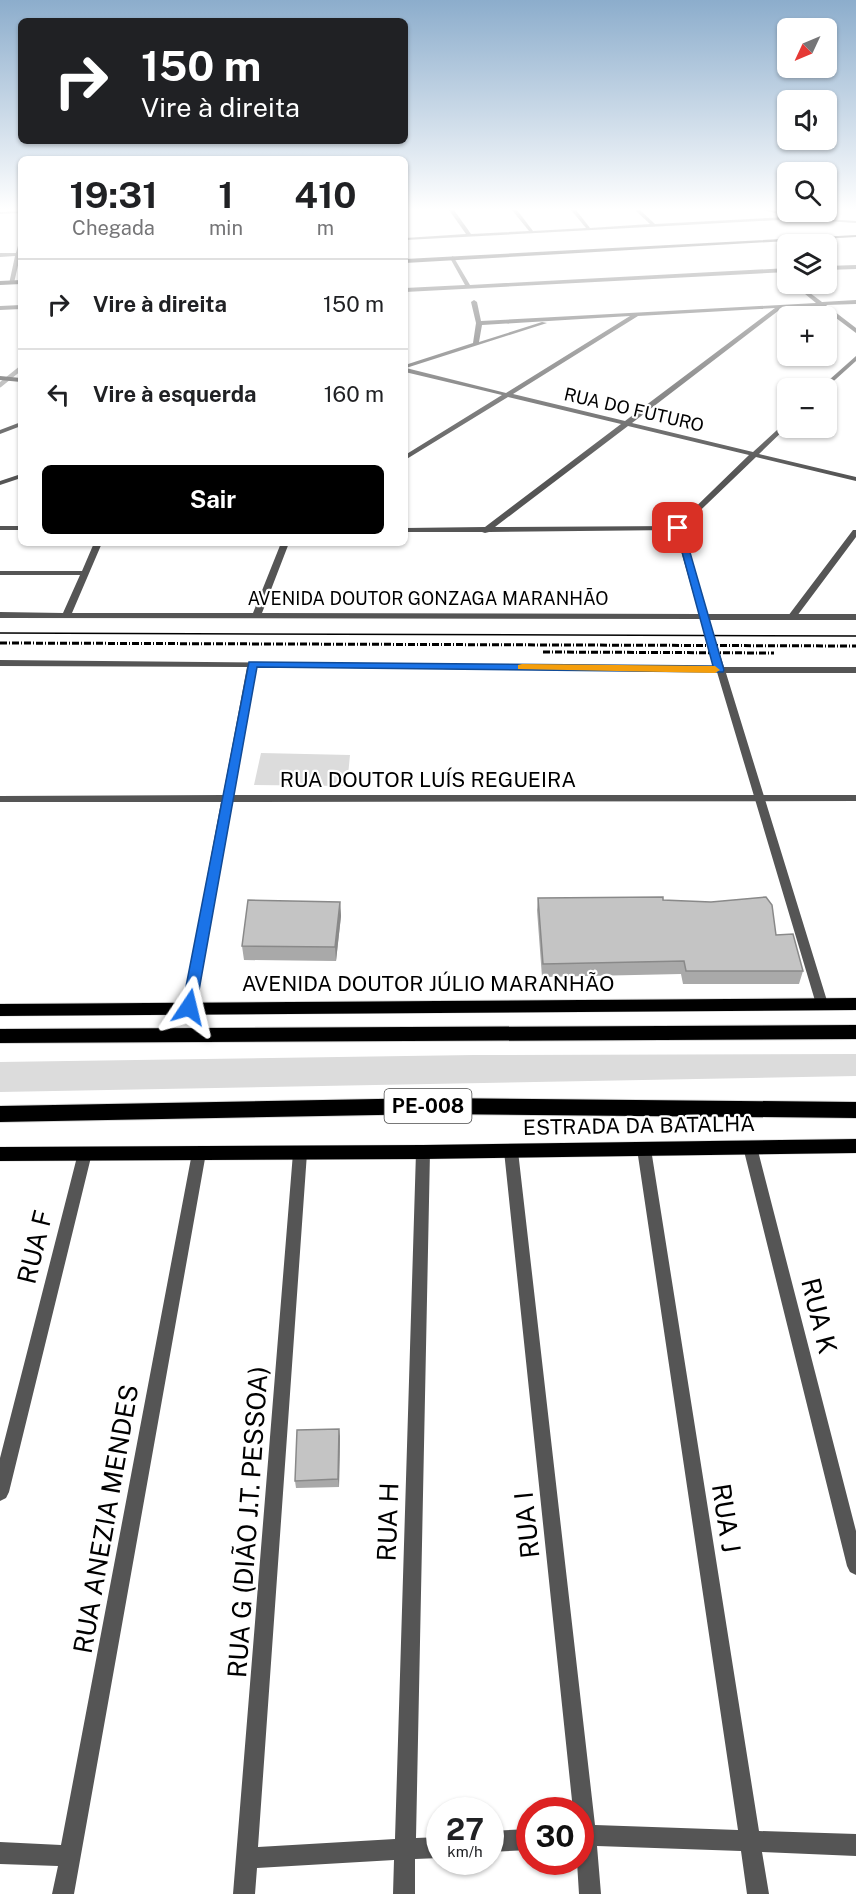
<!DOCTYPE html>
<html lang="pt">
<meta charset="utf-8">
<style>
body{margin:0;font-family:"Public Sans",sans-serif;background:#f6f6f6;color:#202124;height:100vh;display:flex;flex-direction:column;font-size:22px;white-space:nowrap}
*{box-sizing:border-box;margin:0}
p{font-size:20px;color:#757577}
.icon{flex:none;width:33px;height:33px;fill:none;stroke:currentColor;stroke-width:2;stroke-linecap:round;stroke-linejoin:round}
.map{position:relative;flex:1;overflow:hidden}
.side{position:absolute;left:18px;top:156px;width:390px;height:390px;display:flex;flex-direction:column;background:#fff;border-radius:9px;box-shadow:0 2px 4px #0004}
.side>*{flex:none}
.banner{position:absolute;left:18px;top:18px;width:390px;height:126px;border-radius:9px;box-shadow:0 2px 4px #0004;background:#202124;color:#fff;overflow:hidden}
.needle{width:39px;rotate:226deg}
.controls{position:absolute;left:777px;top:18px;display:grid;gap:12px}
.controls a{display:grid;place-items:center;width:60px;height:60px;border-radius:9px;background:#fff;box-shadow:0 2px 4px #0004;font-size:30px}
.speed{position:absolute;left:426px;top:1797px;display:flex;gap:12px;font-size:30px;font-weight:700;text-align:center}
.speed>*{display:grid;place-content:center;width:78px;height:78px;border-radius:50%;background:#fff;box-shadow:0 2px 4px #0004;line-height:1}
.speed small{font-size:15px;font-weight:400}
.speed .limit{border:9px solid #d22;background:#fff;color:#111}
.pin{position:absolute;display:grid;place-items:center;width:51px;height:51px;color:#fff;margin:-26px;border-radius:12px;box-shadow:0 3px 9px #0006}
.me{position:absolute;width:66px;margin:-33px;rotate:10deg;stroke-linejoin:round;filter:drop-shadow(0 0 4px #0008)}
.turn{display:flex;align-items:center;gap:21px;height:126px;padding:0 24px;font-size:27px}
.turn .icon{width:78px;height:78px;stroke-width:2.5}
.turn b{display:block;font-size:42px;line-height:51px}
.eta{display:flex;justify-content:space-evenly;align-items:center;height:102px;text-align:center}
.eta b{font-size:36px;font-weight:700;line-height:42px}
.action{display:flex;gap:12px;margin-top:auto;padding:12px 24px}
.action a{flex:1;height:69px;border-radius:9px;background:#000;color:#fff;font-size:24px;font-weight:700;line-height:69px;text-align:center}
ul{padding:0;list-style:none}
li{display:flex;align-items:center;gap:18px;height:90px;padding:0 24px;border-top:2px solid #e0e0e0}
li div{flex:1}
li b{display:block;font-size:22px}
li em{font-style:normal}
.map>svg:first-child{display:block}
</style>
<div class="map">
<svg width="856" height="1894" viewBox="0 0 856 1894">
<rect width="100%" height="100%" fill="#fff"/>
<path fill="#dcdcdc" d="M 261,753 L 350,755 L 347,786 L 254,785 Z
M 856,1054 L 856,1076 L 0,1092 L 0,1062 L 474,1055 Z"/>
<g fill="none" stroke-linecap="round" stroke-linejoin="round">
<path stroke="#a3a3a3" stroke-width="4.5" d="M 0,385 L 21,368"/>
<defs>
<path id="primary" d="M 856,998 L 856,1010 L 0,1016 L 0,1004 Z
M 856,1139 L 856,1153 L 423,1159 L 0,1161 L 0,1147 L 423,1145 Z"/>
<path id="trunk" d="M 856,1025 L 856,1039 L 0,1043 L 0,1029 Z
M 432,1098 L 856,1102 L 856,1118 L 432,1114 L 0,1122 L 0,1106 Z"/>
</defs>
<use href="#primary" stroke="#dbdbdb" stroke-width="1"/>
<use href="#trunk" stroke="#dbdbdb" stroke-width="2"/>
<path fill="#555" fill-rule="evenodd" d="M 449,210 L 454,210 L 471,234 L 529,231 L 512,210 L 517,210 L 533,231 L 586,228 L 571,210 L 576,210 L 590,228 L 650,224 L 635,210 L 640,210 L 655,224 L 788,217 L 764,210 L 772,210 L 797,217 L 856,221 L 856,223 L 797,219 L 405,240 L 405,238 L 466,234 Z
M 21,211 L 21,213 L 0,214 L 0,212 Z
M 21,241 L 21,252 L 14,283 L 9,284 L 15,256 L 0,257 L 0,253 L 16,253 L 19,242 Z
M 453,256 L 470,285 L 788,268 L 788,272 L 405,292 L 405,288 L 465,285 L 450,258 Z
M 856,265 L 856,269 L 826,270 L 826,266 Z
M 793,284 L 798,284 L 822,302 L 856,300 L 856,304 L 826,305 L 856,328 L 856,333 L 820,306 L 782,308 L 632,423 L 753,452 L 788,420 L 788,426 L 759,454 L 856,477 L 856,481 L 756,457 L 682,528 L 708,617 L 707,619 L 0,618 L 0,612 L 63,613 L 80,575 L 0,575 L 0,571 L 82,571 L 94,543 L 102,543 L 72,613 L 253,613 L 281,543 L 289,543 L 262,613 L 699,614 L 675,530 L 489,532 L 485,533 L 482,532 L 405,532 L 405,528 L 485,527 L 621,424 L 508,397 L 405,460 L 405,455 L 502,395 L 405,372 L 405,365 L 473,343 L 476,323 L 471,302 L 474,300 L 477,302 L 481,321 L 816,303 ZM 775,308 L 625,421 L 513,394 L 638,316 ZM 630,316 L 506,393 L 406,368 L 547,323 L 542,322 L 479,342 L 482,325 ZM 628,426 L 749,455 L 676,526 L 495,527 Z
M 21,305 L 21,309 L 0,310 L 0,306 Z
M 856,356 L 856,361 L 826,388 L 820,388 Z
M 0,376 L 21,378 L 21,382 L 0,380 Z
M 21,422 L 21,426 L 0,434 L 0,430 Z
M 21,474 L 21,478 L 0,485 L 0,481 Z
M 0,526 L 21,526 L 21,530 L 0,530 Z
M 853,530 L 856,530 L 856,537 L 794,620 L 788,620 L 788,616 Z
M 0,660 L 719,667 L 724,670 L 722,672 L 256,667 L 233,795 L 856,795 L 856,801 L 232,802 L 195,1007 L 193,1010 L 185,1010 L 183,1007 L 221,802 L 0,802 L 0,796 L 223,795 L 247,667 L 0,666 Z
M 750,1141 L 755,1143 L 757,1147 L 856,1531 L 856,1575 L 850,1572 L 847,1566 L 743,1147 L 745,1143 Z
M 644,1143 L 649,1145 L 651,1149 L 759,1831 L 856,1834 L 856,1856 L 762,1852 L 769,1894 L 747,1894 L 741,1851 L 597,1846 L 601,1894 L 579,1894 L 577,1862 L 580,1862 L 580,1810 L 573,1810 L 504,1151 L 506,1147 L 511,1145 L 516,1147 L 518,1151 L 595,1825 L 738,1830 L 637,1149 L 639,1145 Z
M 423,1146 L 428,1148 L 430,1152 L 416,1838 L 440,1837 L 440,1858 L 415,1859 L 415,1894 L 393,1894 L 394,1860 L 257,1868 L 255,1894 L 233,1894 L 293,1153 L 295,1149 L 300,1147 L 305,1149 L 307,1153 L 258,1847 L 395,1839 L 416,1152 L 418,1148 Z
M 85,1147 L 90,1149 L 92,1153 L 9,1492 L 6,1498 L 0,1501 L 0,1458 L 78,1153 L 80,1149 Z
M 199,1147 L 204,1149 L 206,1153 L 74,1894 L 52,1894 L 58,1866 L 0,1864 L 0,1842 L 61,1845 L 192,1153 L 194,1149 Z
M 530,1829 L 530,1850 L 490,1852 L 490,1831 Z"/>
<path fill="#555" fill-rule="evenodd" d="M 856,614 L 856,620 L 709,620 L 724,667 L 856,667 L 856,673 L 726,673 L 828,1004 L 826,1007 L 818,1007 L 816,1004 L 717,672 L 714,670 L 716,668 L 700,617 L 704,614 Z"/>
<path fill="#222" fill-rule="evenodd" d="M 856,235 L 856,237 L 405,263 L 405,259 Z
M 21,280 L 21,284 L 0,285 L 0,281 Z"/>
<use href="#primary" fill="#000" fill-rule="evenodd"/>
<use href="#trunk" fill="#000" fill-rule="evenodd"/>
<path stroke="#000" stroke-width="1.5" d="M 0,633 L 856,636"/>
<path stroke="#000" stroke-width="3" stroke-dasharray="7 2 1 2" stroke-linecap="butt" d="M 0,643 L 856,646
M 543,652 L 774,653"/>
</g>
<path fill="#a9a9a9" d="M 538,898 L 663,900 L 776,935 L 803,971 L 799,984 L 683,984 L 681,974 L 542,977 L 537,910 Z
M 340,902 L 341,916 L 336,961 L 244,960 L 242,946 Z
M 340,1436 L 339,1487 L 296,1488 L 295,1481 Z"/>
<path fill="#898989" d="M 340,902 L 341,916 L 336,961 L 335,947 Z
M 339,1429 L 340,1436 L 339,1487 L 338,1479 Z"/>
<path fill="#c4c4c4" stroke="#898989" stroke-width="1.5" d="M 663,897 L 663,900 L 711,902 L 766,897 L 772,905 L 776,935 L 793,934 L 803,971 L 686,971 L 684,961 L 543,964 L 538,898 Z
M 248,900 L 340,902 L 335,947 L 242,946 Z
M 339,1429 L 338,1479 L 295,1481 L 297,1430 Z"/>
<linearGradient id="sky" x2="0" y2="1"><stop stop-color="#8cadcc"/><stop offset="0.44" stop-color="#fff"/><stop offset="1" stop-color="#fff" stop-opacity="0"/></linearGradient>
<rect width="856" height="475" fill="url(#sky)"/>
<path fill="#1a73e8" stroke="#114b97" stroke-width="1.5" d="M 675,526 L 683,528 L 724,670 L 723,672 L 257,667 L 196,1007 L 189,1013 L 184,1011 L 182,1007 L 249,662 L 713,666 Z"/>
<path fill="#f59e0b" d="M 522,664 L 715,666 L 720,670 L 715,673 L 518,669 L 518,665 Z"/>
<g text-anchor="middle" stroke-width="4.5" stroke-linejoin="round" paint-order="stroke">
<g font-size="18" fill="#000" stroke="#fff">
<text transform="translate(634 410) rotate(13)" y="6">RUA DO FUTURO</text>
<text x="428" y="605">AVENIDA DOUTOR GONZAGA MARANHÃO</text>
</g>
<rect fill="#fff" stroke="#4c4c4c" stroke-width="1.5" x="384.5" y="1089" width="87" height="34" rx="4.5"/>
<g font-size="20" font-weight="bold" fill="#000">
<text x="428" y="1113">PE-008</text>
</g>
<g font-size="21" fill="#000" stroke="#fff">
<text x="428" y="787">RUA DOUTOR LUÍS REGUEIRA</text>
<text x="428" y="991">AVENIDA DOUTOR JÚLIO MARANHÃO</text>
<text transform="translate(639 1126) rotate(-1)" y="7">ESTRADA DA BATALHA</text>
</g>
<g font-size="26" fill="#000" stroke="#fff">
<text transform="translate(35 1247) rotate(-76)" y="9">RUA F</text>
<text transform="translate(819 1316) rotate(76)" y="9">RUA K</text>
<text transform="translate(726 1518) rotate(81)" y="9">RUA J</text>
<text transform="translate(106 1519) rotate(-80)" y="9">RUA ANEZIA MENDES</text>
<text transform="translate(248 1522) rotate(-86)" y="9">RUA G (DIÃO J.T. PESSOA)</text>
<text transform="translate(388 1522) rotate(-88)" y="9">RUA H</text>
<text transform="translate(527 1525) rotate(-96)" y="9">RUA I</text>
</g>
</g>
</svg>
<div class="controls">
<a><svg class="needle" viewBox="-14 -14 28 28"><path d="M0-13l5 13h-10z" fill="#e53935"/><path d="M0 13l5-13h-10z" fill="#757577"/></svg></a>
<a><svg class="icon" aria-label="sound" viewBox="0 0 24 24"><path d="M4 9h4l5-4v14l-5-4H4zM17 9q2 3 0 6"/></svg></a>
<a><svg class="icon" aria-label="search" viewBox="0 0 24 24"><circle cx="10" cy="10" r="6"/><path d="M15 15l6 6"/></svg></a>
<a><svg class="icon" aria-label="layers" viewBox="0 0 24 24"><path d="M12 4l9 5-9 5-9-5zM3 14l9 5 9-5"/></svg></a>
<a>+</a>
<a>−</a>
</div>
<div class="speed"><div>27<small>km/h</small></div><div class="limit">30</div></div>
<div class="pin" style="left:678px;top:528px;background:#d93025"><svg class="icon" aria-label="arrive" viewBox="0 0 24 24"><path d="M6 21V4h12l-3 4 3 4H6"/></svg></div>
<svg class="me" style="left:189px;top:1007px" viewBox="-20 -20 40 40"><path d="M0-17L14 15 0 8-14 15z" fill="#1a73e8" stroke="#fff" stroke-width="4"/></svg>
<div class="banner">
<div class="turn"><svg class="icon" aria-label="right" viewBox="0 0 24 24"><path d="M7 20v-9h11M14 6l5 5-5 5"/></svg><div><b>150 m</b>Vire à direita</div></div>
</div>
<section class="side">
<div class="eta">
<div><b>19:31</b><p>Chegada</p></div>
<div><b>1</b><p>min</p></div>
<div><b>410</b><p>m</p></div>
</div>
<ul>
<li><svg class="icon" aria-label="right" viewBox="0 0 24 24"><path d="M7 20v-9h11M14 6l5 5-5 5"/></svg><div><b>Vire à direita</b></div><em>150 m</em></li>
<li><svg class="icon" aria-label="left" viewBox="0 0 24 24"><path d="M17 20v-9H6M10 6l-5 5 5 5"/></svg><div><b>Vire à esquerda</b></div><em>160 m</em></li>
</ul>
<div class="action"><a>Sair</a></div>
</section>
</div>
